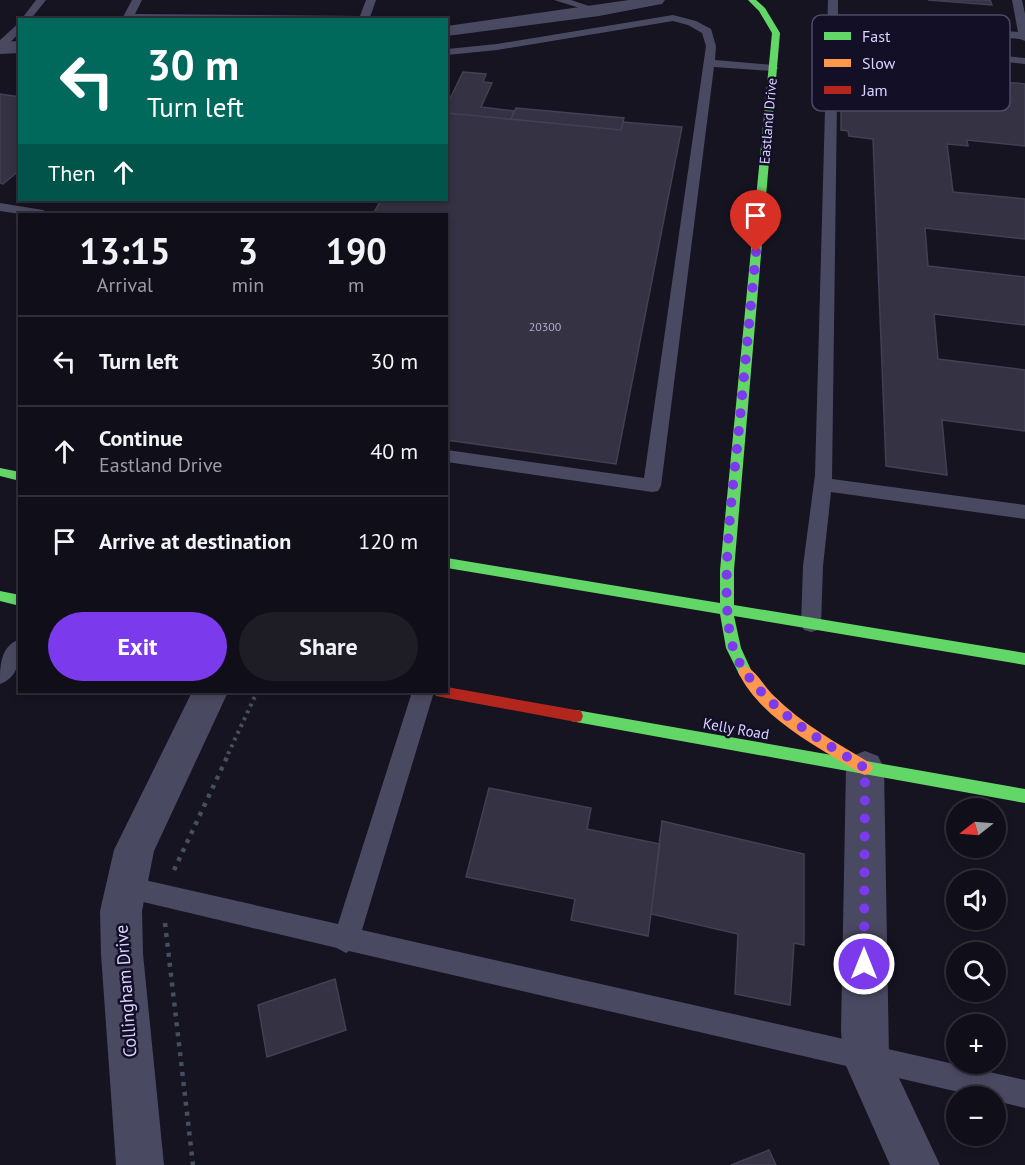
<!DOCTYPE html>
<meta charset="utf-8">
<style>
body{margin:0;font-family:"PT Sans",sans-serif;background:#1e1d26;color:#f1f3f6;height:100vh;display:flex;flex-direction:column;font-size:22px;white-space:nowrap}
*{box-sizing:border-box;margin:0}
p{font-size:20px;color:#9c9ca2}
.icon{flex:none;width:33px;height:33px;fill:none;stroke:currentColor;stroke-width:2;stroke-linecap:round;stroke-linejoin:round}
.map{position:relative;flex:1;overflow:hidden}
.side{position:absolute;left:18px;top:213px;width:430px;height:480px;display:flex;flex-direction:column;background:#100f19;border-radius:0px;box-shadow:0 3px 9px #0003,0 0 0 2px #302f38}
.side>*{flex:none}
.guide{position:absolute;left:18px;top:18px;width:430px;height:183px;border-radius:0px;box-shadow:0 3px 9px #0003,0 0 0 2px #302f38;background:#00695c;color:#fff;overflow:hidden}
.needle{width:39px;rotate:253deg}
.tools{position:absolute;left:946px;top:798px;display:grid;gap:12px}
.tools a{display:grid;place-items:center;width:60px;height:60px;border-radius:50%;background:#100f19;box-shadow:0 3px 9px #0003,0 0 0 2px #302f38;font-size:30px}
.pin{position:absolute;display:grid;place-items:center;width:51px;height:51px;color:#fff;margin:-62px -26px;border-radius:50% 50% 50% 0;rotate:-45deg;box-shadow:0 0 6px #0007}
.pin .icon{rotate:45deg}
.me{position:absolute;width:66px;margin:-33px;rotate:0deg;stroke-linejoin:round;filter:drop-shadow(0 0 4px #0008)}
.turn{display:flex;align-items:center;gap:21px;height:126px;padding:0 30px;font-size:27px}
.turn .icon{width:78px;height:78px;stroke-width:2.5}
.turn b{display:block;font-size:42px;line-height:51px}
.then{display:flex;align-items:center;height:57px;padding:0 30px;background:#0003;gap:12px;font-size:22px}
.eta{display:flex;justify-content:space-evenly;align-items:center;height:102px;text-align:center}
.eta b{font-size:36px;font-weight:700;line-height:42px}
.action{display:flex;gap:12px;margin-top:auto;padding:12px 30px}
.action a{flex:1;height:69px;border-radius:36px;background:#7c3aed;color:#fff;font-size:24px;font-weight:700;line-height:69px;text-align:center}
.action a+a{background:#1e1d26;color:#f1f3f6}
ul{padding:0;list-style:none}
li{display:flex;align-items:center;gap:18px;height:90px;padding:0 30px;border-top:2px solid #302f38}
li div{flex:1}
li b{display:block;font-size:22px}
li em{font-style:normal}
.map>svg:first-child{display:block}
</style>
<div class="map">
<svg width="1025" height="1165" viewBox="0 0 1025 1165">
<rect width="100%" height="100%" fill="#161421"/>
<path fill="#343243" stroke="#433f54" stroke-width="1.5" d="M 928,0 L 990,0 L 992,5 Z
M 867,33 L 915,37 L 916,44 L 940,46 L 944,76 L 1025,84 L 1025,146 L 967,140 L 968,146 L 947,144 L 953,192 L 1025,199 L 1025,239 L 925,228 L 928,266 L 1025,277 L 1025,325 L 934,314 L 938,359 L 1025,370 L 1025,431 L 942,420 L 947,475 L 886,466 L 873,139 L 849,136 L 848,131 L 841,130 L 841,37 L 868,39 Z
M 463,72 L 486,74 L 483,82 L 492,83 L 481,107 L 514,111 L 511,119 L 447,113 L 447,105 Z
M 0,94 L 20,97 L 20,170 L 3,184 L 0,183 Z
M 516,108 L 624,118 L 621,130 L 511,119 Z
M 447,113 L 621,130 L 623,122 L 682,127 L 616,464 L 447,440 L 447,214 L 373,214 L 381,200 L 447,200 Z
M 489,788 L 591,808 L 587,829 L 660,844 L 648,936 L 571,920 L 575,899 L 466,877 Z
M 662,821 L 804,854 L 804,945 L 794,943 L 790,1005 L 735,994 L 738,934 L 651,914 Z
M 335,979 L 346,1030 L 267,1057 L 258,1005 Z
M 769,1150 L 776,1165 L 731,1165 Z"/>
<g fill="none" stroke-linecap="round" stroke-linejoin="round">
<path stroke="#44505f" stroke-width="4" stroke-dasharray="3 4.5" stroke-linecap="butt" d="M 228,754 L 257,692"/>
<path stroke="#44505f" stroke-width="4.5" stroke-dasharray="4 6" stroke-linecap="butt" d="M 174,870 L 229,753
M 165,923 L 193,1165"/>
<path fill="#4a4962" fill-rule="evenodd" d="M 36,0 L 46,0 L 30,20 L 20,21 Z
M 132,0 L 142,0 L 135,14 L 360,16 L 366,0 L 376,0 L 369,20 L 124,19 L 123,17 Z
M 554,0 L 571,0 L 604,11 L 599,14 Z
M 828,0 L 838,0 L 838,17 L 1018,32 L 1012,0 L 1022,0 L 1025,14 L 1025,41 L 1020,39 L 838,24 L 832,479 L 1025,505 L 1025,519 L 831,492 L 823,566 L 821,624 L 818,630 L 811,632 L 804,630 L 801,624 L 803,566 L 815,475 Z
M 673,15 L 696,21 L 711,29 L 716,46 L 715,60 L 773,65 L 779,68 L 773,71 L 714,67 L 661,486 L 658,491 L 652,492 L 447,462 L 447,450 L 644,478 L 706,46 L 702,33 L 688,25 L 673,21 L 497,50 L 447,55 L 447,49 L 497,44 Z
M 20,22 L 20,32 L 4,49 L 0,50 L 0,40 Z
M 958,52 L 1025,58 L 1025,64 L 954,57 L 952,55 Z
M 0,203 L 43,210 L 50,214 L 21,214 L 0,211 Z
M 20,639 C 20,657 20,677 0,684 C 0,666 0,646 20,639 Z
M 412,692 L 434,692 L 362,930 L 1025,1080 L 1025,1108 L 996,1101 L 996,1096 L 976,1096 L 349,951 L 346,953 L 337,948 L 118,896 L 115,888 L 118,880 L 127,876 L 338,924 Z"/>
<path fill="#4a4962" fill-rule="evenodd" d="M 629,0 L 665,0 L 662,4 L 656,5 L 599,16 L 447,36 L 447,26 Z
M 20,41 L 20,53 L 0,54 L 0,42 Z
M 192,692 L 228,692 L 154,851 L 142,911 L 143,954 L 164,1165 L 116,1165 L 101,954 L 100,911 L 114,850 Z
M 865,751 L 878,756 L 884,768 L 889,1057 L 940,1165 L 890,1165 L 843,1059 L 841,1030 L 846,768 L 852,756 Z"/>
<path fill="#63d668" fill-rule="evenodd" d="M 748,0 L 756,0 L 765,8 L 780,33 L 734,570 L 734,605 L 1025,653 L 1025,665 L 734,616 L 741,648 L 752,672 L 750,676 L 745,678 L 740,676 L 726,648 L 720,614 L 447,568 L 447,558 L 720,603 L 720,570 L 772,33 L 759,11 Z
M 0,468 L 20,472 L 20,481 L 0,476 Z
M 0,591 L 20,595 L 20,606 L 0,601 Z
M 576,710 L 1025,789 L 1025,803 L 576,722 L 571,721 L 569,716 L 571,711 Z"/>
<path fill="#ff974d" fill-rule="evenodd" d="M 745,666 C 756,670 765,688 774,696 C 802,724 837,743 870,763 L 873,768 L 870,773 L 865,775 L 860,773 C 817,746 761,719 738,672 L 740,668 Z"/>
<path fill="#b3261e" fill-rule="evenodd" d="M 447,687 L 576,710 L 581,711 L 583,716 L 581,721 L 576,722 L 436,696 L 434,692 L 447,692 Z"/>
</g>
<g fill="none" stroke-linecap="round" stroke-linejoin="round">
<path stroke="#7c3aed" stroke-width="10" stroke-dasharray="0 18" d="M 756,252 C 750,314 744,376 738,439 C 733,489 715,618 738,660 C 765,709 819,739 865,768 L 864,964"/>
</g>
<g text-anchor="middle" stroke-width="5" stroke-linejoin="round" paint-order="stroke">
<g font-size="12" fill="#b0acd0">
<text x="545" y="331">20300</text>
</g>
<g font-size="14" fill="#d9d4ff" stroke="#130f26">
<text transform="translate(768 121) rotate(-85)" y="5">Eastland Drive</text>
</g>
<g font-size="15" fill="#d9d4ff" stroke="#130f26">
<text transform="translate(736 729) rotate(10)" y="5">Kelly Road</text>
</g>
<g font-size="18" fill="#d9d4ff" stroke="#130f26">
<text transform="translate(126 991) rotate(-94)" y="6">Collingham Drive</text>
</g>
</g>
<rect x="812" y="15" width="198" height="96" rx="9" fill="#130f26" stroke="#4e4a67" stroke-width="1.5"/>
<rect x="824" y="32" width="27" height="8" fill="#63d668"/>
<rect x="824" y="59" width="27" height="8" fill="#ff974d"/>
<rect x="824" y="86" width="27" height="8" fill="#b3261e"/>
<g font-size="16" fill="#d9d4ff">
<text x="862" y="42">Fast</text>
<text x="862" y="69">Slow</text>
<text x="862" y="96">Jam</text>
</g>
</svg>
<div class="tools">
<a><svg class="needle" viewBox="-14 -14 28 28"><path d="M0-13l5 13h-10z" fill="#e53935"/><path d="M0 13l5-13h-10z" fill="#9c9ca2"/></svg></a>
<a><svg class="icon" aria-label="sound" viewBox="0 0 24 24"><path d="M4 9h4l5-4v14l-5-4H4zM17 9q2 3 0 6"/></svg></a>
<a><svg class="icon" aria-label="search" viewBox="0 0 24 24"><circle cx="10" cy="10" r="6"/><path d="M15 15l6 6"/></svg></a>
<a>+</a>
<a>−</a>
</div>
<div class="pin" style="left:756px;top:252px;background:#d93025"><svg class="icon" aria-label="arrive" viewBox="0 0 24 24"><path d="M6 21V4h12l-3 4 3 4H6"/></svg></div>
<svg class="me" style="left:864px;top:964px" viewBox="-20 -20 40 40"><circle r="17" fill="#7c3aed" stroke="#fff" stroke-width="3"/><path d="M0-11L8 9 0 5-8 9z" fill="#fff"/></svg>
<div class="guide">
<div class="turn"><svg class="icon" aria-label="left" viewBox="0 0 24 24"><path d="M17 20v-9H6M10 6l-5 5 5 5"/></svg><div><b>30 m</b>Turn left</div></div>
<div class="then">Then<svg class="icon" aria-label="ahead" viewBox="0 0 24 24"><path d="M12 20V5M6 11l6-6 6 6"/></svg></div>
</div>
<section class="side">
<div class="eta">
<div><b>13:15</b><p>Arrival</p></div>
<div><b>3</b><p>min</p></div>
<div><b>190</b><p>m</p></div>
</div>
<ul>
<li><svg class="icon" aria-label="left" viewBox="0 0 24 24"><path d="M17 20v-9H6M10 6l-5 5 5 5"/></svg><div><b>Turn left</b></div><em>30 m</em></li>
<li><svg class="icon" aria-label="ahead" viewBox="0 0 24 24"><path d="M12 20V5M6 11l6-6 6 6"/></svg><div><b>Continue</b><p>Eastland Drive</p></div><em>40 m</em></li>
<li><svg class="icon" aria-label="arrive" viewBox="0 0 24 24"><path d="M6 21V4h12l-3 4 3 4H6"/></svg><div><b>Arrive at destination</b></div><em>120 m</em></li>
</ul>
<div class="action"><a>Exit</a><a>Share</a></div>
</section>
</div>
